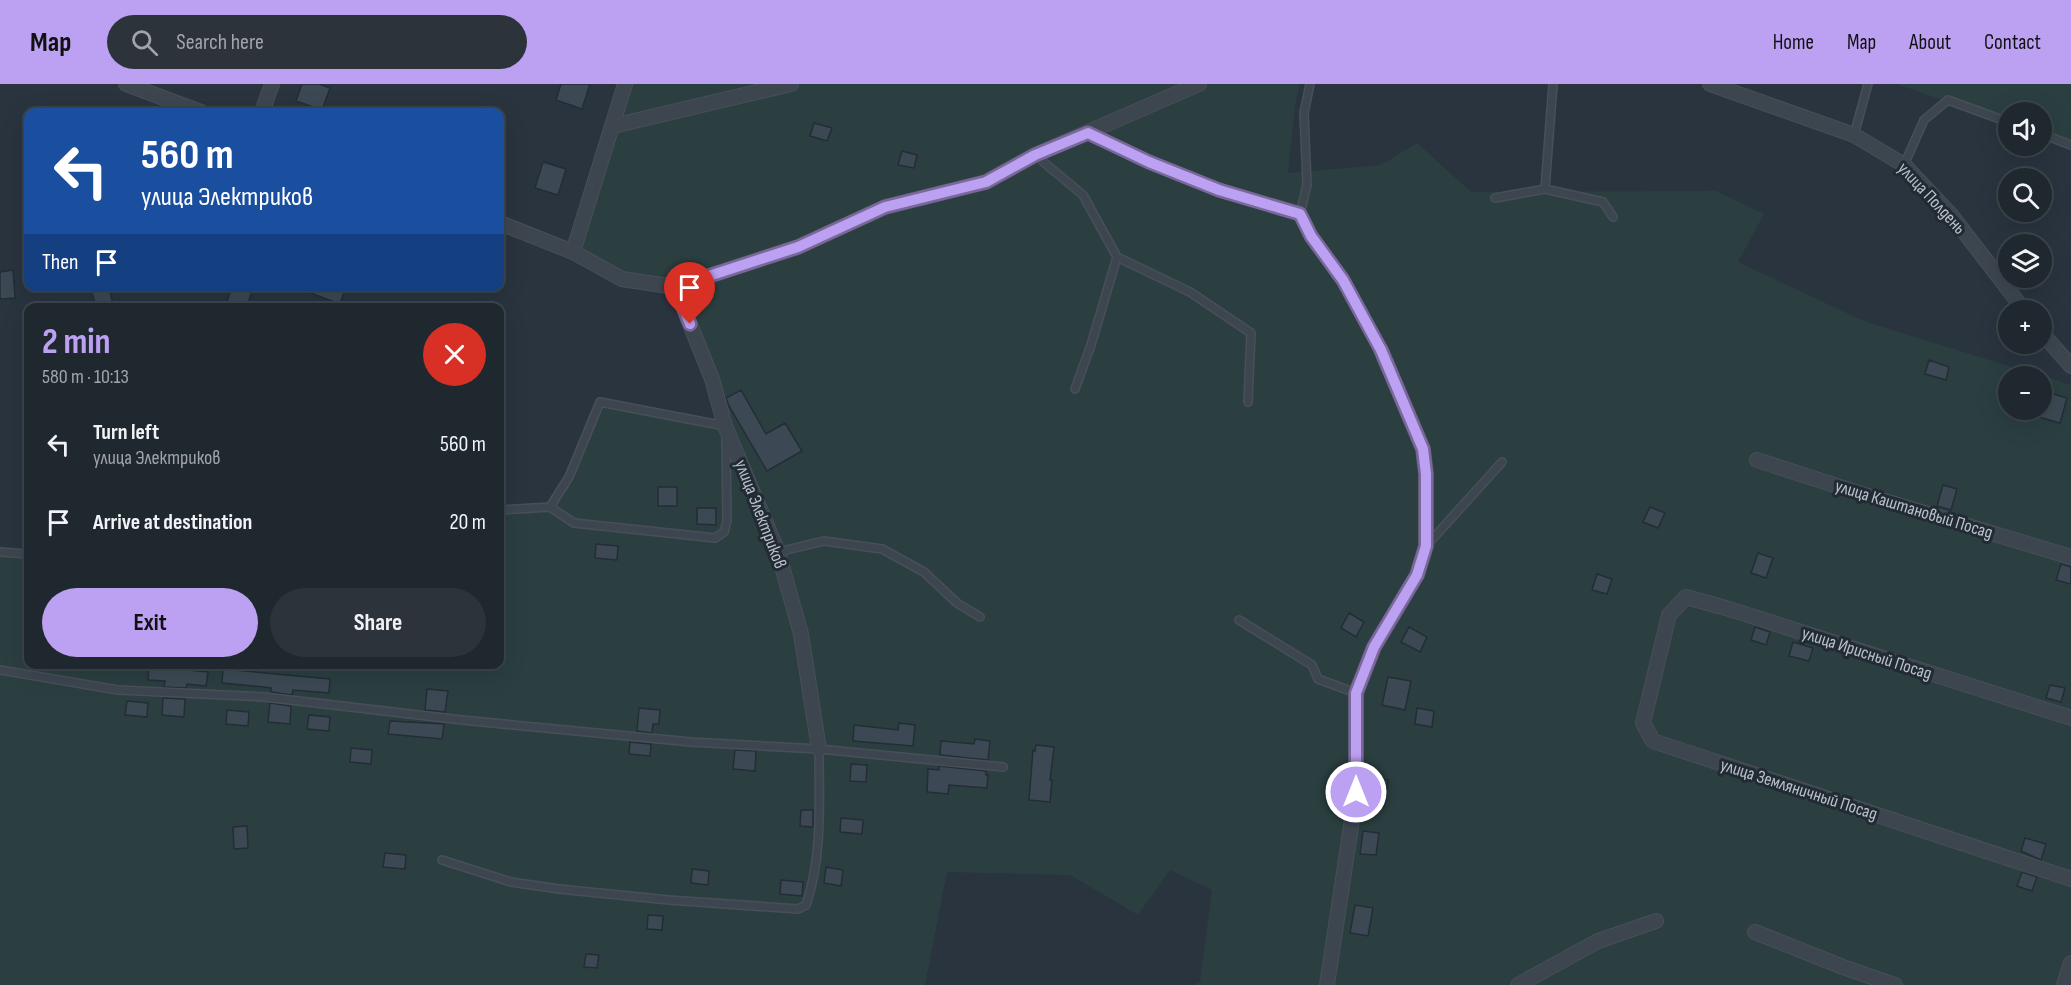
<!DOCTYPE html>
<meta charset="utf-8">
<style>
body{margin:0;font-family:"Sofia Sans Condensed",sans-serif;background:#2c333b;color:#f1f3f6;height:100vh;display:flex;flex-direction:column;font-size:22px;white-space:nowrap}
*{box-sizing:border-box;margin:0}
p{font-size:20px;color:#a1a5aa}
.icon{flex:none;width:33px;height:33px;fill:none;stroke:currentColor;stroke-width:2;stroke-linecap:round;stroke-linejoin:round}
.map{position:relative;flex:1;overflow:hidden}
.panel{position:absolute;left:24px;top:219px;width:480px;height:366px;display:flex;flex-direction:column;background:#1f272f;border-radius:12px;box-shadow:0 6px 24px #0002,0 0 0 2px #3c444b}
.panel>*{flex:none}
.hud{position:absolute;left:24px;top:24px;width:480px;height:183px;border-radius:12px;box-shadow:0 6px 24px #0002,0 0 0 2px #3c444b;background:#1a4fa0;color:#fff;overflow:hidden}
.buttons{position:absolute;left:1998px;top:18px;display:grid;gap:12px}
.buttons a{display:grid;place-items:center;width:54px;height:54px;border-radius:50%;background:#1f272f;box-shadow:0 6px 24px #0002,0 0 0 2px #3c444b;font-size:30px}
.pin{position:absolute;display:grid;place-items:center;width:51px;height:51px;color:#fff;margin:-62px -26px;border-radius:50% 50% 50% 0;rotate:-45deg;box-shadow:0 0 6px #0007}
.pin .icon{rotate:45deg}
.me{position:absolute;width:66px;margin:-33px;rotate:0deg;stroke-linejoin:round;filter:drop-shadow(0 0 4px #0008)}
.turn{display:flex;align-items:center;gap:21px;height:126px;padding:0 18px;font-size:27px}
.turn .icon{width:78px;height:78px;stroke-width:2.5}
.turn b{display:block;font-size:42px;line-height:51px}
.then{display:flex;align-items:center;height:57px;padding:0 18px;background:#0003;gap:12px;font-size:22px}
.round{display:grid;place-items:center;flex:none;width:63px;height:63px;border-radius:32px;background:#2c333b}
.head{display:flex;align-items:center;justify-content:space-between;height:102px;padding:0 18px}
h1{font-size:36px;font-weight:700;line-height:45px;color:#bca0f2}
.button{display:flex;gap:12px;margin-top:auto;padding:12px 18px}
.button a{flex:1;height:69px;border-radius:36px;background:#bca0f2;color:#111;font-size:24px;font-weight:700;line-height:69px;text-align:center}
.button a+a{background:#2c333b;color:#f1f3f6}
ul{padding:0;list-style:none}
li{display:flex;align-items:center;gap:18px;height:78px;padding:0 18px}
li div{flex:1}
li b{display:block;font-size:22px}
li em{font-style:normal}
header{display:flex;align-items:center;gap:36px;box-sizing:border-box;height:84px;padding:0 30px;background:#bca0f2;color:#111}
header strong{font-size:28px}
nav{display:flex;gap:33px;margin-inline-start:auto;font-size:21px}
.search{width:420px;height:54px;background:#2c333b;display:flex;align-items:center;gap:15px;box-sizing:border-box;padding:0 21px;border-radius:33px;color:#a1a5aa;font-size:22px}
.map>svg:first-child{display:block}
</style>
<header>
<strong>Map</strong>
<div class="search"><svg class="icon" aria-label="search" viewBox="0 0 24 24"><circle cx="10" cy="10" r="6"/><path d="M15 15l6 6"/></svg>Search here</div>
<nav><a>Home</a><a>Map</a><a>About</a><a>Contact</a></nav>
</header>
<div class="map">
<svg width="2071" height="901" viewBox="0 0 2071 901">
<rect width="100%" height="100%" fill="#29343f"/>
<path fill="#2b3f40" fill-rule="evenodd" d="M 625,0 L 1300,0 L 1295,21 L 1288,89 L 1381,81 L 1417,59 L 1471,108 L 1716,107 L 1764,130 L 1738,178 L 1866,238 L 2071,301 L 2071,901 L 1194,901 L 1200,898 L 1212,806 L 1170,786 L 1138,831 L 1070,791 L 947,788 L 925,901 L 0,901 L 0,468 L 28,470 L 28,580 L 500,580 L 500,426 L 550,423 L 569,393 L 600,318 L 725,342 L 701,289 L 675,203 L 622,195 L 573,168 ZM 2008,292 L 2042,292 L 2042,326 L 2008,326 Z
M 1896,0 L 2071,0 L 2071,61 L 2042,50 L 2042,28 L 2008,28 L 2008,38 Z"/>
<path fill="#3c4954" stroke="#242d36" stroke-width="1.5" d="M 302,0 L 319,0 L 330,4 L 322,26 L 296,17 Z
M 561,0 L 590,0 L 582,25 L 556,16 Z
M 814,39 L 832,44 L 827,57 L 810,52 Z
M 902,67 L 917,71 L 914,84 L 898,81 Z
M 543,78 L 566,85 L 558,111 L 535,104 Z
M 13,186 L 15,214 L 0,215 L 0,188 Z
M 232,202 L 253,202 L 247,224 L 227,218 Z
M 297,202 L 346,202 L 340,220 L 297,204 Z
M 109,203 L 113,221 L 96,224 L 92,208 Z
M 1929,276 L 1949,283 L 1946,296 L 1925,290 Z
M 741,306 L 766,350 L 785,339 L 802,367 L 767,387 L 729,322 L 726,314 Z
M 2046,308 L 2067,314 L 2060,339 L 2039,333 Z
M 1943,401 L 1957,405 L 1951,426 L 1937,422 Z
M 658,403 L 677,403 L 677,422 L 658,422 Z
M 1650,423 L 1665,429 L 1658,444 L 1643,438 Z
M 697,424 L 716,424 L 716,441 L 697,440 Z
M 596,460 L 618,462 L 617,476 L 595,474 Z
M 1758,469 L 1773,474 L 1766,494 L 1751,489 Z
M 2061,480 L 2071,483 L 2071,500 L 2056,496 Z
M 1597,490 L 1612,495 L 1607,510 L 1592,506 Z
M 1349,529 L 1364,538 L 1356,553 L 1341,544 Z
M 1409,543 L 1427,553 L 1420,568 L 1401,558 Z
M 1755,543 L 1770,548 L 1766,561 L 1751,556 Z
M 1793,558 L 1813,564 L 1809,577 L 1789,572 Z
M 149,582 L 208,588 L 206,602 L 187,600 L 186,604 L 164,603 L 165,597 L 148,596 Z
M 223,585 L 330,595 L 329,609 L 293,606 L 292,611 L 271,608 L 271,604 L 264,603 L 222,599 Z
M 1388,593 L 1411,597 L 1405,626 L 1382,621 Z
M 2050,601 L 2065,604 L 2061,618 L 2046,614 Z
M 427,605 L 448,607 L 445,628 L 425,626 Z
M 163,614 L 185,615 L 184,633 L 162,631 Z
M 127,617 L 148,619 L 147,633 L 125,631 Z
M 270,619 L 291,622 L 290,640 L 268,638 Z
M 639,624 L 660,626 L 659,640 L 653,640 L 652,649 L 637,647 Z
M 1417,624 L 1434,627 L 1432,643 L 1415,640 Z
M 227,626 L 249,628 L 248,642 L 226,640 Z
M 309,631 L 330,633 L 329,647 L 307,645 Z
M 390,637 L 444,640 L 442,655 L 388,650 Z
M 899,639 L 915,641 L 913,662 L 853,657 L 854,641 L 898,646 Z
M 975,655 L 990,657 L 988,676 L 940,671 L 941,657 L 974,660 Z
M 630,658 L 651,660 L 650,672 L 629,670 Z
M 1036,661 L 1054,663 L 1050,696 L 1052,696 L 1050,718 L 1029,716 L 1033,666 L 1035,667 Z
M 351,664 L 372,666 L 371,680 L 350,678 Z
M 735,666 L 756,667 L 755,687 L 733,685 Z
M 851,680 L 867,681 L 866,698 L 850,697 Z
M 939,682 L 986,687 L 986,691 L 988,691 L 987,704 L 949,701 L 948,710 L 927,708 L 928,685 L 939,686 Z
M 1371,694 L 1388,696 L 1384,722 L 1367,720 Z
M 801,726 L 813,726 L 813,743 L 800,742 Z
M 841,734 L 863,736 L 862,750 L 840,748 Z
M 247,742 L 248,764 L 234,765 L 233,743 Z
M 1363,747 L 1379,749 L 1376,771 L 1360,770 Z
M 2025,754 L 2046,760 L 2041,776 L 2021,767 Z
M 385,769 L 406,771 L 405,785 L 383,783 Z
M 826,783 L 843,786 L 841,802 L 824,799 Z
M 692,785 L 709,787 L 708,801 L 691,799 Z
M 2022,788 L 2037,793 L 2032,807 L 2017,802 Z
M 781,796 L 803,798 L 802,812 L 780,810 Z
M 1355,821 L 1373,824 L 1368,852 L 1350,849 Z
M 648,831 L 663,832 L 662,846 L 647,845 Z
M 586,870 L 599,871 L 597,884 L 584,883 Z"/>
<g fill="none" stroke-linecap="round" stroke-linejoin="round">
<defs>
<path id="service" d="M 1310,0 L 1304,29 L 1307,101 L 1300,130 L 1311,152 L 1343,196 L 1381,266
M 1088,49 L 1149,78 L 1219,106 L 1300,130
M 2042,50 L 2071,61
M 1854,51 L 1868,0
M 1035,71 L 1083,111 L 1117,173 L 1190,208 L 1251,249 L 1248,318
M 1904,81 L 1924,36 L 1948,16 L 2008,38
M 1545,105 L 1603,118 L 1613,133
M 1495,114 L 1545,105 L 1553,0
M 1075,305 L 1091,261 L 1117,173
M 550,423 L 574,439 L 715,454 L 724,448 L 727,437 L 726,353
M 500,426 L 550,423 L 569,393 L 600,318 L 725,342
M 1428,460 L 1502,378
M 0,468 L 28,470
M 778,468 L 824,457 L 882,465 L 924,488 L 957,519 L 980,533
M 1239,536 L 1312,581 L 1318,595 L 1356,609
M 0,586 L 118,606 L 264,613 L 462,636 L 691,658 L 819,665 L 1003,683
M 442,776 L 511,798 L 559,805 L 669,816 L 798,825 L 806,821 C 823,771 819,717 819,665"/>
<path id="minor" d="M 126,0 L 201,28
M 1710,0 L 1854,51 L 1904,81 L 1952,132 L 2024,226
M 262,28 L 272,0
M 613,42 L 791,0
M 500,139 L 573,168 L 622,195 L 675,203 L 798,163 L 885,123 L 986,98 L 1035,71 L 1199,0
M 573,168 L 625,0
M 675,203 L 712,295 L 725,342 L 778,468 L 801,550 L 819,665
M 2042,249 L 2071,282
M 1757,376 L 1865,411 L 2071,473
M 2071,634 L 1726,524 L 1686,513 L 1669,531 L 1643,639 L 1653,657 L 2071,795
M 1755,848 L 1843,883 L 1895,901
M 1327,901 L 1356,709 L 1356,609 L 1374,563 L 1417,491 L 1426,462 L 1426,390 L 1423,365 L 1381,266
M 1518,901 L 1598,857 L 1656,837
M 2064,901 L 2071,879"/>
</defs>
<use href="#service" stroke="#474f58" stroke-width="10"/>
<use href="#minor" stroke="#474f58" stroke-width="16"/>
<use href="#service" stroke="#3d464f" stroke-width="7"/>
<use href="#minor" stroke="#3d464f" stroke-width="14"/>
</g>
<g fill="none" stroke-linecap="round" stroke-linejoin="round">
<defs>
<path id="route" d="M 690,240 L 675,203 L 798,163 L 885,123 L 986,98 L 1035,71 L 1088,49 L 1149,78 L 1219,106 L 1300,130 L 1311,152 L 1343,196 L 1381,266 L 1423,365 L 1426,390 L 1426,462 L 1417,491 L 1374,563 L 1356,609 L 1356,708"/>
</defs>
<use href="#route" stroke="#7a689d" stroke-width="15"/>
<use href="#route" stroke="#bca0f2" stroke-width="10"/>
</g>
<g text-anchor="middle" stroke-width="6" stroke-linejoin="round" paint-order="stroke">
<g font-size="18" fill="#bac1c9" stroke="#222b34">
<text transform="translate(1932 114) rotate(47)" y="6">улица Полдень</text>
<text transform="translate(1914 425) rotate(17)" y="6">улица Каштановый Посад</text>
<text transform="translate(761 430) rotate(69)" y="6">улица Электриков</text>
<text transform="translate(1867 569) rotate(18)" y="6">улица Ирисный Посад</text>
<text transform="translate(1799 705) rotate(18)" y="6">улица Земляничный Посад</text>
</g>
</g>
</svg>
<div class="buttons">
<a><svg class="icon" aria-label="sound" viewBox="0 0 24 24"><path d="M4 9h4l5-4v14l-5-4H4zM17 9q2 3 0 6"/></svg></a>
<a><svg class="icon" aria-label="search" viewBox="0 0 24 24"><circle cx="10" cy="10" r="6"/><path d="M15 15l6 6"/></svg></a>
<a><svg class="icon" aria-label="layers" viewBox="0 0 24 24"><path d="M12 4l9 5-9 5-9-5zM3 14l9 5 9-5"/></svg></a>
<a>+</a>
<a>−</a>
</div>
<div class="pin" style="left:690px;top:240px;background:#d93025"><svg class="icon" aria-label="arrive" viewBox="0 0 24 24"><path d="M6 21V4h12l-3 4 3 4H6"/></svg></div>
<svg class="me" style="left:1356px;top:708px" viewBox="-20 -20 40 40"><circle r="17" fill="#bca0f2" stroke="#fff" stroke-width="3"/><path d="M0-11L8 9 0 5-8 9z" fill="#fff"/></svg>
<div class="hud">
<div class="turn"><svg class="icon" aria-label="left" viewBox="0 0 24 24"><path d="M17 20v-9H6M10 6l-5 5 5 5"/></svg><div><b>560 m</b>улица Электриков</div></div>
<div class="then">Then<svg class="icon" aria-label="arrive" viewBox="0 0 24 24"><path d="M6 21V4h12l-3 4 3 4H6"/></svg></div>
</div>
<section class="panel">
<div class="head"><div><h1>2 min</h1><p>580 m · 10:13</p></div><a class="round" style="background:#d93025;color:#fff"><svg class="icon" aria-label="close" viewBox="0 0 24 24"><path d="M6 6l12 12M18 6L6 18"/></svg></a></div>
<ul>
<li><svg class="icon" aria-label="left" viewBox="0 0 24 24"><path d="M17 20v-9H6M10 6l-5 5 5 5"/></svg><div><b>Turn left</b><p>улица Электриков</p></div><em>560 m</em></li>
<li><svg class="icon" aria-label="arrive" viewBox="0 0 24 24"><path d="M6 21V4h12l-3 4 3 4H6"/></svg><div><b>Arrive at destination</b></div><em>20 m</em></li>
</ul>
<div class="button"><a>Exit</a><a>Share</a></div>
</section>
</div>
